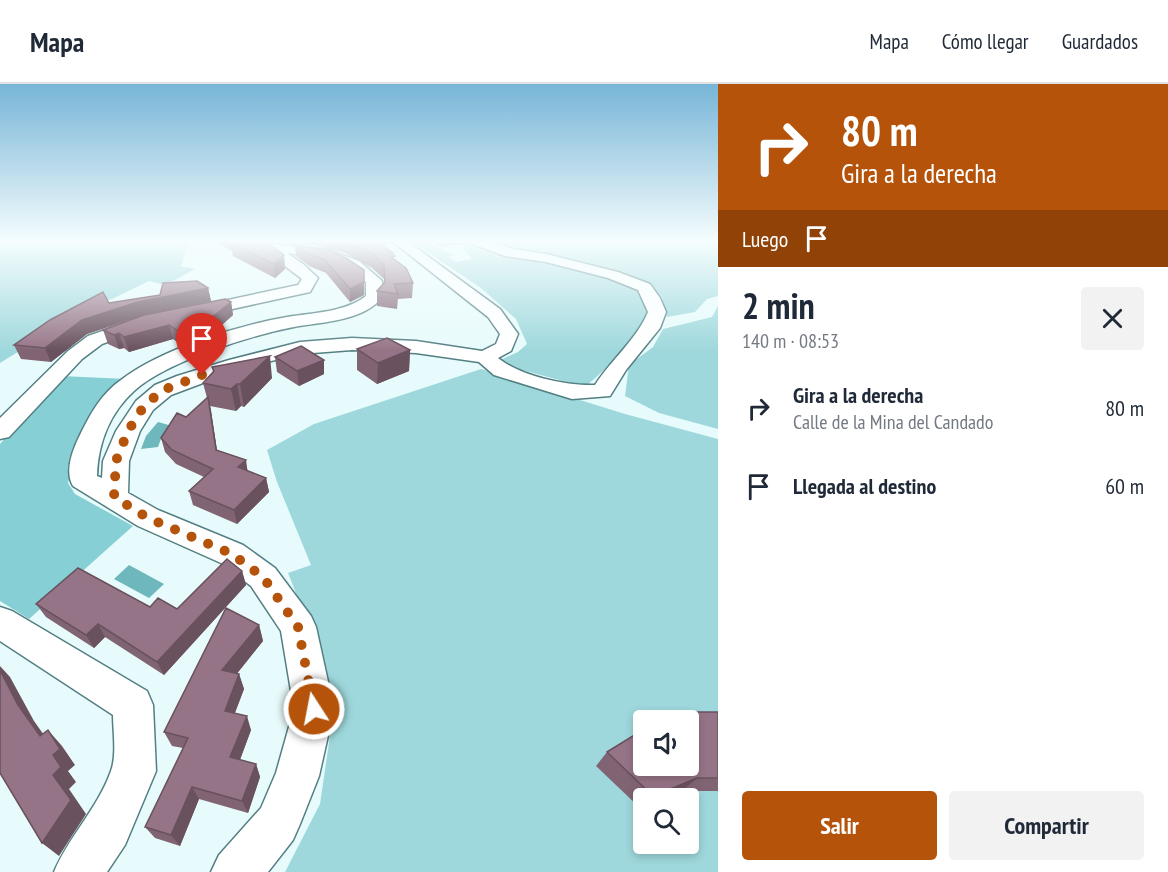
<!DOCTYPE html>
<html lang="es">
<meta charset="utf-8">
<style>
body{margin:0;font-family:"PT Sans Narrow",sans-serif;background:#f2f2f3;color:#1f2937;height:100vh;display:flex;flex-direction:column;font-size:22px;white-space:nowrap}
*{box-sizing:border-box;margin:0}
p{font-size:20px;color:#747a83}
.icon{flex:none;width:33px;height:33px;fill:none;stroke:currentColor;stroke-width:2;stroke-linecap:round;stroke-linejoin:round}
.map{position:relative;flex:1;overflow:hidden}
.side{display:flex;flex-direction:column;background:#fff;width:450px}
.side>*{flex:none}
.top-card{background:#b45309;color:#fff;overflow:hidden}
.fabs{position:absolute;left:633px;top:626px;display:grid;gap:12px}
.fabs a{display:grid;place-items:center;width:66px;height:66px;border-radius:6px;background:#fff;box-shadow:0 3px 9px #0003;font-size:30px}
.pin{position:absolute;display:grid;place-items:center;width:51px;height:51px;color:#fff;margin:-62px -26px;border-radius:50% 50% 50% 0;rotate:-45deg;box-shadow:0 0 6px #0007}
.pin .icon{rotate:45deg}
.me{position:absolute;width:66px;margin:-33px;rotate:349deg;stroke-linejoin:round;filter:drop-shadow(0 0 4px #0008)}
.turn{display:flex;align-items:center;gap:21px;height:126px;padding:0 24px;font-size:27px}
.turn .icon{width:78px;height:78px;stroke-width:2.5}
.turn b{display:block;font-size:42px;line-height:51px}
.then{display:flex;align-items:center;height:57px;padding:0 24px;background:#0003;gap:12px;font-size:22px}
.round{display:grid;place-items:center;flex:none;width:63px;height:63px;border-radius:6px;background:#f2f2f3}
.head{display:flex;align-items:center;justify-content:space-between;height:102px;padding:0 24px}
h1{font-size:36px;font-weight:800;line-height:45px}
.cta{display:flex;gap:12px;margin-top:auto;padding:12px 24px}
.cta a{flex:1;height:69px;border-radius:6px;background:#b45309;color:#fff;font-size:24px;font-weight:800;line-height:69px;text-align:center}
.cta a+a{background:#f2f2f3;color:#1f2937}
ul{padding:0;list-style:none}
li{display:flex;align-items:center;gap:18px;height:78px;padding:0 24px}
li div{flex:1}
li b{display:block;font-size:22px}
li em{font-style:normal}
header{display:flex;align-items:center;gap:36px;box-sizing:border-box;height:84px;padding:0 30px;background:#fff;border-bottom:2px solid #e0e1e3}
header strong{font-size:28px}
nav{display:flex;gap:33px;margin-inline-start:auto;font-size:21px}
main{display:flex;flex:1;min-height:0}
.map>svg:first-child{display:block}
</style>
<header>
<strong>Mapa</strong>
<nav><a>Mapa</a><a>Cómo llegar</a><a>Guardados</a></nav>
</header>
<main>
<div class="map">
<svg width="718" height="788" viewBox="0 0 718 788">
<rect width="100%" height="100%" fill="#e8fbfc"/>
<path fill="#9ed8dc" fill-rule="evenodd" d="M 0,157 L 188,157 L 182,181 L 179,182 L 195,185 L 165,201 L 149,197 L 112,215 L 99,218 L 0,279 Z
M 411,157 L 425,157 L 454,171 L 448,173 L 456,178 L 472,175 L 459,159 L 477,159 L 623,198 L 641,207 C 643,211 646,216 647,220 C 651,244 603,288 585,303 L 511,283 L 500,276 L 518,268 L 527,260 L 516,235 L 481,204 Z
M 484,157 L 718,157 L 718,212 L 707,215 L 695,228 L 667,233 L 662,213 L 648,201 L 505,165 Z
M 718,222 L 718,345 L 659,329 L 625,312 L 629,281 L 653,263 L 663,245 L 712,233 Z
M 481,285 L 625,330 L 718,355 L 718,788 L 285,788 L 320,720 L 331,645 L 323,577 L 288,489 L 311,481 L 277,398 L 267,366 L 314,340 ZM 644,636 L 688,636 L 688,681 L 644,681 ZM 644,714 L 688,714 L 688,759 L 644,759 Z"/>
<path fill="#85cfd5" d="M 61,292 L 127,295 L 74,373 L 68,399 L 75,410 L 133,442 L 29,535 L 0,517 L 0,360 Z"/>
<path fill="#6db7bd" d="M 158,338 L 172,342 L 162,352 L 158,363 L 141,365 L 146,352 Z
M 129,481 L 164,500 L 149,514 L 114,495 Z"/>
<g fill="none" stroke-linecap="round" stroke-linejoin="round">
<defs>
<path id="minor" d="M 392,157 L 407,157 L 500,225 L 518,250 L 511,267 L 498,274 C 520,292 567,302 595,301 C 611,276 637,255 648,228 L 638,206 L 608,194 L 546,178 L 505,172 L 473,160 L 471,157 L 490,157 L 513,165 L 546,170 L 618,188 L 650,200 L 660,214 L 666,228 L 660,244 L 626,286 L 610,312 L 572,315 L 494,291 L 479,278 L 416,269 L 352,266 L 300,270 L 243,284 L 171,311 L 153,326 L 140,347 L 129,377 L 128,409 L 158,426 L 243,461 L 275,484 L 311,532 L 316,543 L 334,625 L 319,692 L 300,740 L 293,756 L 268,788 L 211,788 L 219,771 L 261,724 L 276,689 L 294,625 L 281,547 L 251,502 L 221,479 L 138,442 L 73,402 C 64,387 73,365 80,351 C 90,330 102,309 121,296 C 162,265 236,242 287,233 C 312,229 346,228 366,212 L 366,198 C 339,175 321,173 287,169 L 303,180 L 318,194 L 310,208 L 196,233 L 190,232 L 187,228 L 190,224 L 298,201 L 302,195 L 264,166 L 261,162 L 263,159 L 328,166 L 359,177 L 382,197 L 382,213 C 365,237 321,238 294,243 C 252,251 165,278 134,307 C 110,329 98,359 97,392 L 102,394 L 103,377 L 116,347 L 136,317 L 155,301 L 177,292 L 229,276 L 300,258 L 352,254 L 416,257 L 482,267 L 496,260 L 500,250 L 488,233 Z
M 138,235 L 144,236 L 147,240 L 144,244 L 102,260 L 82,275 L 9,353 L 0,355 L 0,334 L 68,267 L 88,252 Z
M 0,523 L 12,527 L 147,607 L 153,621 L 156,687 L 125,761 L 107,788 L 54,788 C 69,752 98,724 111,687 C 117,671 113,647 113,631 L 0,557 Z"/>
</defs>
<use href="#minor" stroke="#537f83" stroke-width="3"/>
<use href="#minor" fill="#fff" fill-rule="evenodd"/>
</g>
<path fill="#816474" d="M 214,157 L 391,157 L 391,159 L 380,160 L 392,170 L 395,176 L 413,199 L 412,214 L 398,215 L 397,225 L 377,222 L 377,207 L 384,199 L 384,195 L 372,184 L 345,169 L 314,161 L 265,157 L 284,171 L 285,185 L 275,194 L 233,172 L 232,167 Z
M 410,157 L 471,157 L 470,160 L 439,162 L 437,159 L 414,159 Z
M 295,161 L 328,166 L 364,211 L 350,218 L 326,189 L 309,182 L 296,172 Z
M 208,204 L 211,217 L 231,218 L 233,231 L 214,248 L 181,261 L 173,255 L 129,268 L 124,264 L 119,265 L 108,260 L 103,246 L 143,231 L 87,250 L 51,278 L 21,275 L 14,261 L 109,219 Z
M 357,265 L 410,266 L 409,287 L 377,300 L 357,286 Z
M 275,273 L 324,290 L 299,302 L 277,288 Z
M 212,283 L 272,294 L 244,323 L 241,322 L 236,327 L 210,322 L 217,366 L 247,387 L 266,394 L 269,408 L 237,440 L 193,421 L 189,407 L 204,393 L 176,380 L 165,368 L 161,354 L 186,333 L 207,314 L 203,299 L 213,288 Z
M 242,487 L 246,501 L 164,591 L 105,553 L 94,564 L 46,533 L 36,520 L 150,523 L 177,525 Z
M 259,541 L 263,557 L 237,589 L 239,590 L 244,605 L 235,629 L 251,646 L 240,676 L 256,680 L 260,693 L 248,729 L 199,715 L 180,762 L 155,754 L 145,743 L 183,664 L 172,662 L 164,648 Z
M 718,628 L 718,707 L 682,707 L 664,714 L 644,714 L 644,723 L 640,724 L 596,682 L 607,668 Z"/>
<path fill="#69515e" d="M 284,171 L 285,185 L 275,194 L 274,180 Z
M 364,198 L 364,211 L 350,218 L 350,205 Z
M 208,204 L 211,217 L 142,232 L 87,250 L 51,278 L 45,264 L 82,236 L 138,218 Z
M 231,218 L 233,231 L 214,248 L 181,261 L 178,247 Z
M 169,241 L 173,255 L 129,268 L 124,253 Z
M 119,249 L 124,264 L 119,265 L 114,251 Z
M 410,266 L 409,287 L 377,300 L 378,279 Z
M 270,272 L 272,294 L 244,323 L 240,300 Z
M 324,276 L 324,290 L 299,302 L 297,287 Z
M 237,300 L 241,322 L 236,327 L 231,305 Z
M 208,313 L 211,326 L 219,380 L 216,366 Z
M 246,376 L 248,390 L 238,383 Z
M 266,394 L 269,408 L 237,440 L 234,426 Z
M 242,487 L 246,501 L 164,591 L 157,578 Z
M 98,540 L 105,553 L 94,564 L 86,551 Z
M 259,541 L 263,557 L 228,601 L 222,586 Z
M 0,582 L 10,593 L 34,637 L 56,668 L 40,652 L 18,621 L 0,586 Z
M 239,590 L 244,605 L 230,641 L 225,627 Z
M 247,632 L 251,646 L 236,686 L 230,673 Z
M 48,646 L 62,662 L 75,681 L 68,687 L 76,698 L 69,705 L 86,730 L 59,772 L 42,759 L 53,691 L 53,671 Z
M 256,680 L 260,693 L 248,729 L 242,717 Z
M 697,694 L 682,707 L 664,714 L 651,714 L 653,712 Z
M 192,703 L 199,715 L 180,762 L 171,751 Z"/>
<path fill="#967487" stroke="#69515e" stroke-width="1.5" d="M 236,157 L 265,157 L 284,171 L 274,180 L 231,159 L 237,157 Z
M 347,157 L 375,157 L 392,168 L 390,168 L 395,172 L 391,173 L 406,184 L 413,199 L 394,200 L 398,210 L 377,207 L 385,198 L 384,181 L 373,170 Z
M 295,161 L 328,166 L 346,174 L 364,186 L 364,198 L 350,205 L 325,176 L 308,170 Z
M 197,197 L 208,204 L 138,218 L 82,236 L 45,264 L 14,261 L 50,236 L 103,208 L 109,219 L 160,211 L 163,199 Z
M 225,215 L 231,218 L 211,234 L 178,247 L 169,241 L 124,253 L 119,249 L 114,251 L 103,246 L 144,231 Z
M 387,254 L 410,266 L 378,279 L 357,265 Z
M 301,262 L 324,276 L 297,287 L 275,273 Z
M 270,272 L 240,300 L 237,300 L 231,305 L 203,299 L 214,287 L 212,283 Z
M 208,313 L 216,366 L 246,376 L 238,383 L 266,394 L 234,426 L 189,407 L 213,385 L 172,366 L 161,354 L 177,329 L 186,333 Z
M 227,475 L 242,487 L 157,578 L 98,540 L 86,551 L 36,520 L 78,484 L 150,523 L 158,514 L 177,525 Z
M 226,524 L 259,541 L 222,586 L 239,590 L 225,627 L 247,632 L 230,673 L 256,680 L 242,717 L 192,703 L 171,751 L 145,743 L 188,654 L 164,648 Z
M 0,586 L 18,621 L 40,652 L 48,646 L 60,665 L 53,671 L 61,683 L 53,691 L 71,716 L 42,759 L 0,689 Z
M 672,628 L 718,628 L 718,694 L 697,694 L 653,712 L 607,668 L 644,645 L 644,681 L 688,681 L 688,636 L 659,636 Z"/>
<linearGradient id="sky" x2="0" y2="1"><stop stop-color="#77b5d7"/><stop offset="0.59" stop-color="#f5fdfe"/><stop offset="1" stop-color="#f5fdfe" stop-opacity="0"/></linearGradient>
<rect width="718" height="267" fill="url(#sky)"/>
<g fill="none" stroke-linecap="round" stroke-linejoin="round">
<path stroke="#b45309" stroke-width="10" stroke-dasharray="0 18" d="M 202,291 L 163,306 L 144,322 L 128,347 L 116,377 L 114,413 L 148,434 L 232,470 L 263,493 L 298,543 L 314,625"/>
</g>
</svg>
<div class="fabs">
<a><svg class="icon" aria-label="sound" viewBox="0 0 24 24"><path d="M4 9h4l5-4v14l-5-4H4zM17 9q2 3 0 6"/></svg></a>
<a><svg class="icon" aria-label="search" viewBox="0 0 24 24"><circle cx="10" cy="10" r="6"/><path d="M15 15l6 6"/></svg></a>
</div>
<div class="pin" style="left:202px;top:291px;background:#d93025"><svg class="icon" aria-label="arrive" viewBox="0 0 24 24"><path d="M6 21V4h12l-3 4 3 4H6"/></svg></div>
<svg class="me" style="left:314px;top:625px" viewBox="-20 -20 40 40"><circle r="17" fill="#b45309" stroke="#fff" stroke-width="3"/><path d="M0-11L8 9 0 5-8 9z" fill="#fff"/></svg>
</div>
<section class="side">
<div class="top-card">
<div class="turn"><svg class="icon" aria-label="right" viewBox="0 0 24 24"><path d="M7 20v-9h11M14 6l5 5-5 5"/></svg><div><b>80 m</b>Gira a la derecha</div></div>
<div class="then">Luego<svg class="icon" aria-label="arrive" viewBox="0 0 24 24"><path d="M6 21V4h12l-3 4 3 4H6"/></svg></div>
</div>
<div class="head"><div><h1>2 min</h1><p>140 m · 08:53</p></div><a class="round"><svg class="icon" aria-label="close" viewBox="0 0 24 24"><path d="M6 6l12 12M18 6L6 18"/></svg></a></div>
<ul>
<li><svg class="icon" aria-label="right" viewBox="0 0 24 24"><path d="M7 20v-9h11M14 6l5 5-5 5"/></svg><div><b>Gira a la derecha</b><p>Calle de la Mina del Candado</p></div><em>80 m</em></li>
<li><svg class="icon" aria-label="arrive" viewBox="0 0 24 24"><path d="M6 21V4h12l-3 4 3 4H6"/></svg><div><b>Llegada al destino</b></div><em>60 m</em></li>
</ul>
<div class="cta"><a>Salir</a><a>Compartir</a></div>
</section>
</main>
